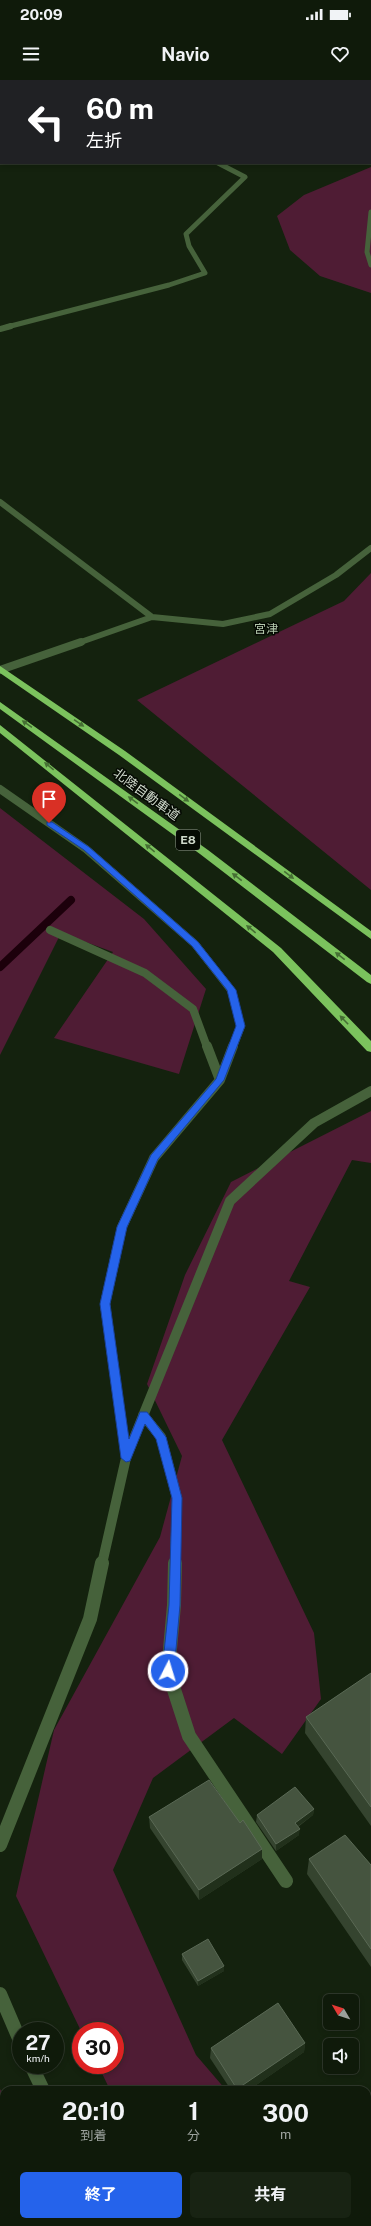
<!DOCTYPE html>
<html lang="ja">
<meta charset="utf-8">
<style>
body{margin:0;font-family:"Public Sans","Noto Sans JP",sans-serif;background:#182313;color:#f1f3f6;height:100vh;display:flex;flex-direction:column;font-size:15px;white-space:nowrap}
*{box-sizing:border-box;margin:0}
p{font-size:13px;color:#9ba19c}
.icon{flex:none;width:22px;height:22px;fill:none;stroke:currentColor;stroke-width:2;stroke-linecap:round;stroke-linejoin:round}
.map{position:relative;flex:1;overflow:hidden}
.details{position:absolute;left:0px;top:2006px;width:371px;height:140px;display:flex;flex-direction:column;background:#0f1a0a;border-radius:12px 12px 0 0;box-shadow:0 2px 6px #0003,0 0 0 1px #2f382b}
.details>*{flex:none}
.guide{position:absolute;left:0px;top:0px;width:371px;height:84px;box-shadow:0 2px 6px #0003,0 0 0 1px #2f382b;background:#202124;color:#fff;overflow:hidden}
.needle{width:26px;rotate:309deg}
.fabs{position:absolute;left:323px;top:1914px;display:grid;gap:8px}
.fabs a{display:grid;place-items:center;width:36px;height:36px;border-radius:6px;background:#0f1a0a;box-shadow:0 2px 6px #0003,0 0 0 1px #2f382b;font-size:20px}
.speed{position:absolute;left:12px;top:1942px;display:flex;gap:8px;font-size:20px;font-weight:700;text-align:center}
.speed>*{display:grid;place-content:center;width:52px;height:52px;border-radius:50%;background:#0f1a0a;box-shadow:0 2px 6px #0003,0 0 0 1px #2f382b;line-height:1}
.speed small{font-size:10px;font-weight:400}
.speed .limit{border:6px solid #d22;background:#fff;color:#111}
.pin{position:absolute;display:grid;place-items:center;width:34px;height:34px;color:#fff;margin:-41px -17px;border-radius:50% 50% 50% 0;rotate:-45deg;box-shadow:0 0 4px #0007}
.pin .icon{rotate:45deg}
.me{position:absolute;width:44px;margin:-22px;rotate:5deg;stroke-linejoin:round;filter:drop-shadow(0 0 3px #0008)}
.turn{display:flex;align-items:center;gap:14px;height:84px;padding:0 20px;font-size:18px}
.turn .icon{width:52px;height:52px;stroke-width:2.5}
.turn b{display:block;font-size:28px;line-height:34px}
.eta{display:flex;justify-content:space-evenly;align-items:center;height:68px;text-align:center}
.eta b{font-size:24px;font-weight:700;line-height:28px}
.button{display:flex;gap:8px;margin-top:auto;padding:8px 20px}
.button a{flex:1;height:46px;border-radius:6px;background:#2563eb;color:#fff;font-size:16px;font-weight:700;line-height:46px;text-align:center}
.button a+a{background:#182313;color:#f1f3f6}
.status{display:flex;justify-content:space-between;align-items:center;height:28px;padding:0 20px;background:#0f1a0a;direction:ltr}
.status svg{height:11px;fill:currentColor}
header{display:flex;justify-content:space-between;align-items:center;height:52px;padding:0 20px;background:#0f1a0a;font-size:18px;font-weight:700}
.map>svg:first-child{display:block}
</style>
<div class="status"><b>20:09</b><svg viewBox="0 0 49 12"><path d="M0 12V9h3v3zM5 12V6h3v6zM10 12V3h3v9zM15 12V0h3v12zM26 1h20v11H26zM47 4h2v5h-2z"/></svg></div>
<header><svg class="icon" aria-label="menu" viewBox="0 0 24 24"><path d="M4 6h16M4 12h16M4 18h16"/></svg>Navio<svg class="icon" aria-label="heart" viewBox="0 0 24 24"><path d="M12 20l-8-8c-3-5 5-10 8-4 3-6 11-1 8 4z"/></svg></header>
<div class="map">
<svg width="371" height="2146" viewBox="0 0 371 2146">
<rect width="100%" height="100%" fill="#14220e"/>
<path fill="#4f1c34" d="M 371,87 L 371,213 L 320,196 L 290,170 L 277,136 L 304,115 Z
M 371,493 L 371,810 L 137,620 L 344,521 Z
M 0,728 L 144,839 L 206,909 L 179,994 L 54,958 L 113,872 L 61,853 L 0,975 Z
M 371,1031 L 371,1083 L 352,1080 L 289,1201 L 310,1207 L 222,1360 L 314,1553 L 321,1619 L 282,1674 L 234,1638 L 153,1698 L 113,1790 L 196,1975 L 226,2010 L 110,2010 L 98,1985 L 115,1985 L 115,1951 L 81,1951 L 16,1816 L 54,1650 L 160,1457 L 182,1376 L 147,1304 L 185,1195 L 231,1102 Z
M 0,2009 L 4,2017 L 4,2142 L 72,2142 L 74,2146 L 0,2146 Z
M 174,2142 L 297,2142 L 299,2146 L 176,2146 Z"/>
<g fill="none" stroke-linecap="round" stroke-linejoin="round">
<path stroke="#1c000b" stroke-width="8" d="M 0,887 L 71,820"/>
<path stroke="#46623b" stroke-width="5" d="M 159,1 L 165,0
M 371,132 L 367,172 L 371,185
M 7,247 L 169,205 L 205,193 L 189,166 L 186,154 L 245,97 L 218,83"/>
<path stroke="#46623b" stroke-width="6" d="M 0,249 L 11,246
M 0,422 L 152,537
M 78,563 L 152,537 L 223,544 L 270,534 L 336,495 L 371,468"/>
<path stroke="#46623b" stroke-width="8" d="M 0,590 L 81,562
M 0,709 L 86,769 L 195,864 L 231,910 L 241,946 L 233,967
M 50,850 L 145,893 L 193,929 L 207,967"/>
<path stroke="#46623b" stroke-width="10" d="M 207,966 L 220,1000
M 143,1335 L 161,1357 L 177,1418 L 175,1484
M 126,1376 L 105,1224 L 122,1147 L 154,1078 L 220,1000 L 233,966
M 102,1484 L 126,1378 L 230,1121 L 314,1043 L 371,1011"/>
<path stroke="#46623b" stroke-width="14" d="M 175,1483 L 174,1525 L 168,1591 L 189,1656 L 286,1801
M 0,1765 L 90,1539 L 102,1483
M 0,1914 L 21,1963
M 31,1985 L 43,2010
M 110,2142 L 112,2146"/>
<path fill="#7bc25d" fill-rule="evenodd" d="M 0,586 L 125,671 L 371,851 L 371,859 L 119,675 L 0,593 Z
M 0,622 L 208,770 L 371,895 L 371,904 L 367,902 L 200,774 L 0,629 Z
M 0,645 L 281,868 L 371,961 L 371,972 L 367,971 L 273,872 L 0,653 Z"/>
</g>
<path fill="#35442f" d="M 371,1593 L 371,1746 L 305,1653 L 306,1637 Z
M 314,1729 L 313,1735 L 298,1747 L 299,1755 L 276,1771 L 256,1742 L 257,1735 Z
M 149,1737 L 262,1779 L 199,1820 L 150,1748 Z
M 309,1779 L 371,1785 L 371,1887 L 307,1794 Z
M 182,1874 L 224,1891 L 198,1906 L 182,1880 Z
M 305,1963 L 304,1972 L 249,2010 L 231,2010 L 210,1978 L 211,1968 Z"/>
<path fill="#21301b" d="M 314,1729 L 313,1735 L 294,1749 L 295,1743 Z
M 300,1749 L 299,1755 L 276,1771 L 276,1764 Z
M 262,1769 L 262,1779 L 199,1820 L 199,1810 Z
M 224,1886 L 224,1891 L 198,1906 L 198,1901 Z
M 305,1963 L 304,1972 L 249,2010 L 237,2010 L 237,2009 Z"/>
<path fill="#45543f" stroke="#5a6955" d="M 371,1593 L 371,1727 L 306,1637 Z
M 209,1700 L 240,1743 L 243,1740 L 262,1769 L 199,1810 L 149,1737 Z
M 295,1707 L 314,1729 L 295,1743 L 300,1749 L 276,1764 L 257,1735 Z
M 345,1755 L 371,1785 L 371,1869 L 309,1779 Z
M 208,1859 L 224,1886 L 198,1901 L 182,1874 Z
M 278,1923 L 305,1963 L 237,2009 L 211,1968 Z"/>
<defs><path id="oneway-solid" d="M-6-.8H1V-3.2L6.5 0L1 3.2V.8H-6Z"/></defs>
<g fill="#466f34">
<use href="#oneway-solid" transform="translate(79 643) rotate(34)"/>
<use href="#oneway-solid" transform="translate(27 644) rotate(-145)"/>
<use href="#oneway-solid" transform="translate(49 686) rotate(-141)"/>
<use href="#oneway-solid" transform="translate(184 718) rotate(36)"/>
<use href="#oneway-solid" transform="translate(133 720) rotate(-144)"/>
<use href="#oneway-solid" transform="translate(150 768) rotate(-141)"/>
<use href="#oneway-solid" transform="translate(289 795) rotate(37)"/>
<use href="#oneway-solid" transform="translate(237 797) rotate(-143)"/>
<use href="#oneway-solid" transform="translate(251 849) rotate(-141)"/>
<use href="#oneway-solid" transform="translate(340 876) rotate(-142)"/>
<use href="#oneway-solid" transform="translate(344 940) rotate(-134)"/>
</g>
<path fill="#2563eb" stroke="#184099" d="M 47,742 L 52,742 L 89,767 L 198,862 L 236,910 L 245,946 L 224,1000 L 158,1079 L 127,1147 L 110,1224 L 129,1359 L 140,1332 L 147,1332 L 166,1357 L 182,1418 L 180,1525 L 174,1591 L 172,1595 L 168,1596 L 164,1595 L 162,1591 L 169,1525 L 172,1418 L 156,1359 L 145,1344 L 130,1381 L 126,1382 L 121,1378 L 100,1224 L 117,1147 L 151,1075 L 216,999 L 236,946 L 227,910 L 192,866 L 84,770 L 47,745 Z"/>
<g text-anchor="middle" stroke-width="3" stroke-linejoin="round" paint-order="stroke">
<g font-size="12" fill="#b3c7ac" stroke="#050a03">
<text x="266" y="553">宮津</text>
</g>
<rect fill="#050a03" stroke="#929a8e" stroke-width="1" x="176" y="750" width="24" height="20" rx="3"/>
<g font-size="12" font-weight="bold" fill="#ced8ca">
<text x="188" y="764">E8</text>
</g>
<g font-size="13" fill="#ced8ca" stroke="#050a03">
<text transform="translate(147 714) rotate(36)" y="5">北陸自動車道</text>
</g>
</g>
</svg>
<div class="fabs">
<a><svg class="needle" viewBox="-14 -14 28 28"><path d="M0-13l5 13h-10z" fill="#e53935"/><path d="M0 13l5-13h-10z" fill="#9ba19c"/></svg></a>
<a><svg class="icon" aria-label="sound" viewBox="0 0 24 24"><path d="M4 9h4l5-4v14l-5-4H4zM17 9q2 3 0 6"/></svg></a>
</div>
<div class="speed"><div>27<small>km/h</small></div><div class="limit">30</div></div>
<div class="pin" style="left:49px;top:743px;background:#d93025"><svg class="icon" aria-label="arrive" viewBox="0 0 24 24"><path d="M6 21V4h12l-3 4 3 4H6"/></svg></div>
<svg class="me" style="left:168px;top:1591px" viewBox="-20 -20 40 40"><circle r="17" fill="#2563eb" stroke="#fff" stroke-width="3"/><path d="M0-11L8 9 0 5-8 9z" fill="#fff"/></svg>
<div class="guide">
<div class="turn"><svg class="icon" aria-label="left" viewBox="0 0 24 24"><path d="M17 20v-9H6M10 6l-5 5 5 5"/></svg><div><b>60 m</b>左折</div></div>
</div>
<section class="details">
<div class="eta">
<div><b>20:10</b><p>到着</p></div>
<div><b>1</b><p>分</p></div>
<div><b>300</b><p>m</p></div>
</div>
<div class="button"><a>終了</a><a>共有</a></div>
</section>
</div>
